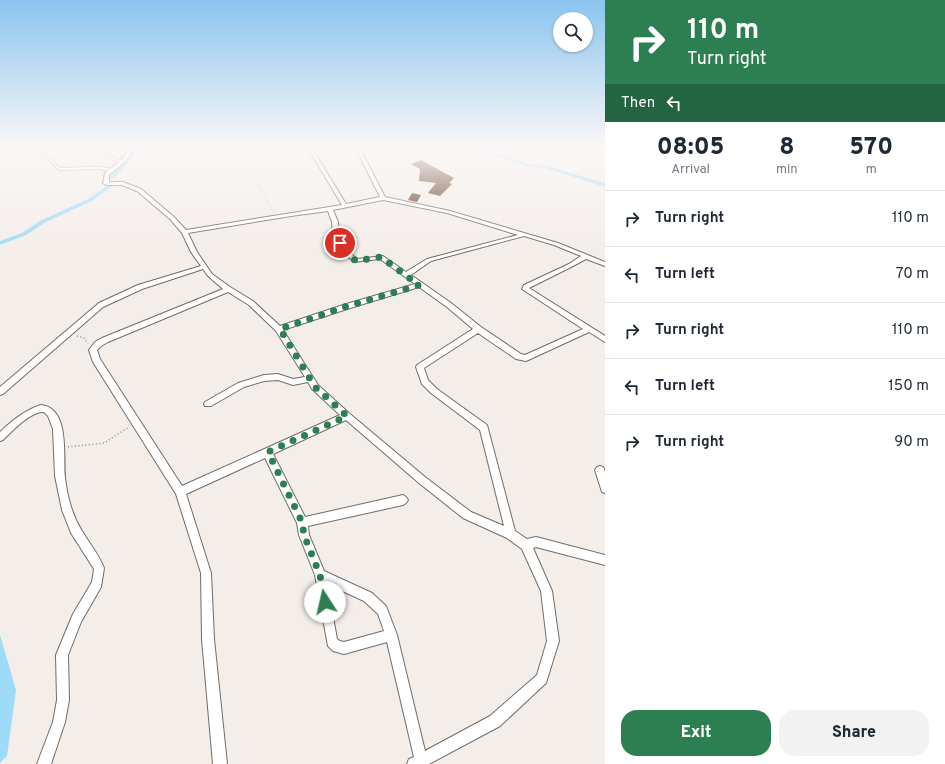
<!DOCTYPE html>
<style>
body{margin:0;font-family:Overpass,sans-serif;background:#f2f2f3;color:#1f2937;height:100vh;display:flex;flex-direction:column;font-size:15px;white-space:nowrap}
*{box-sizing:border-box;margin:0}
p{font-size:13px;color:#747a83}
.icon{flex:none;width:22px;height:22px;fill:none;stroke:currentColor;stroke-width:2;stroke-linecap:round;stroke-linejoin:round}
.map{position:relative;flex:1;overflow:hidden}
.sheet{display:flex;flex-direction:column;background:#fff;width:340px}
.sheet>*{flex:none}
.hud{background:#2c7f51;color:#fff;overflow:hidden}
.tools{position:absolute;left:553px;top:12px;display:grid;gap:8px}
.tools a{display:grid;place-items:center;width:40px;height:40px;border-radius:50%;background:#fff;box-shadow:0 1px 3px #0004;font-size:20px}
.pin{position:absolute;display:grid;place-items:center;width:34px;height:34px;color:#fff;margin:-17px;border:2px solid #fff;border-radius:50%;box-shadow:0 1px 4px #0007}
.me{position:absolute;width:44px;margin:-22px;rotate:350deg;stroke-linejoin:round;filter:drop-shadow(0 0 3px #0008)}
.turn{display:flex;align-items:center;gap:14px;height:84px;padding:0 16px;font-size:18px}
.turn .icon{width:52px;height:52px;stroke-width:2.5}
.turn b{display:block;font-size:28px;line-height:34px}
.then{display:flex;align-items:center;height:38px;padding:0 16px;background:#0003;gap:8px;font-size:15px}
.eta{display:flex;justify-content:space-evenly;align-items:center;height:68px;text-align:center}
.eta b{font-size:24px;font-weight:800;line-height:28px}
.primary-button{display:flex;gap:8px;margin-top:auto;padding:8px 16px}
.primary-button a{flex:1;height:46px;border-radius:16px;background:#2c7f51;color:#fff;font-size:16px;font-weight:800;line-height:46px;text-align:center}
.primary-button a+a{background:#f2f2f3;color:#1f2937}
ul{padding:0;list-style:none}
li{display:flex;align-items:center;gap:12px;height:56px;padding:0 16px;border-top:1px solid #e0e1e3}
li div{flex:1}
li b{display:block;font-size:15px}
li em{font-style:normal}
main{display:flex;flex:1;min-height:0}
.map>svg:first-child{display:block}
</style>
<main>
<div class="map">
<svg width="605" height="764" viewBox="0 0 605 764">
<rect width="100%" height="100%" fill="#f4eeea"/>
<path fill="#9edbf9" d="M 0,635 L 16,690 L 7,756 L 0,763 Z"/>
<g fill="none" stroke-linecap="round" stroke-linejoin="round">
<path fill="#9edbf9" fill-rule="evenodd" d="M 139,145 L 144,145 L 114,179 L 110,179 L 110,177 Z
M 466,145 L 473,145 L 529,164 L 547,166 L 605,183 L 605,187 L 545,168 L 526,166 Z
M 109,184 L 114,185 L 92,201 L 44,223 L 26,235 L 0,245 L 0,241 L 22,233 L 40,221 L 88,199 Z"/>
</g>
<path fill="#5b3012" d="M 421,160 L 454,178 L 449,183 L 452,184 L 440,196 L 428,193 L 436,183 L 419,181 L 420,169 L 411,164 Z
M 412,193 L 421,195 L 417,202 L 408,200 Z"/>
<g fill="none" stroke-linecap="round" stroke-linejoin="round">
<defs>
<path id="lane" d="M 84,145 L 89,152 L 103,150 L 109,157 L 122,162
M 41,150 L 59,169 L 99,168 L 112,170"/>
<path id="street" d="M 133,145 L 138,145 L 124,163 L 109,175 L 109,182 L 123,182 L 141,189 L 174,217 L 186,230 L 342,205 L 306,145 L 310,145 L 346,204 L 380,197 L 354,145 L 358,145 L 385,197 L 450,211 L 558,243 L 605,262 L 605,266 L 586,259 L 573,266 L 529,288 L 605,336 L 605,342 L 589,332 L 526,361 L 516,359 L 478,333 L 424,368 L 428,380 L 437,389 L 487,425 L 515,531 L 527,539 L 536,537 L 605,555 L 605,565 L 536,547 L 533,548 L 552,591 L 559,641 L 546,683 L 500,726 L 429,764 L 407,764 L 409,759 L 414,757 L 387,642 L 344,654 L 333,651 L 328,646 L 315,575 L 299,535 L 297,523 L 265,458 L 186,494 L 211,573 L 214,639 L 227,764 L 213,764 L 202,639 L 201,573 L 176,494 L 93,362 L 89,350 L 95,342 L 102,338 L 223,289 L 208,276 L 203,269 L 142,289 L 103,307 L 3,394 L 0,395 L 0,387 L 99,303 L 138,285 L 201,266 L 191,252 L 182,233 L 170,219 L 137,191 L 122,185 L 106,185 L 103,183 L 105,173 L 120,161 ZM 383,200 L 447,213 L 518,235 L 427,259 L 406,272 L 383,256 L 357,259 L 346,249 L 339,236 L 338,222 L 333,210 ZM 328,211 L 332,222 L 333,236 L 342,251 L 354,262 L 380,259 L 415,284 L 343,305 L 280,326 L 253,301 L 230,287 L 212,274 L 197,252 L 188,233 L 291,216 ZM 524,236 L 554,245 L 581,256 L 569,264 L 524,285 L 522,289 L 583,329 L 525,355 L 521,354 L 481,327 L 451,303 L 411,275 L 431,261 ZM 419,287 L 447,307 L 473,329 L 417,365 L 416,367 L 422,384 L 431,393 L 480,430 L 504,526 L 471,512 L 425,477 L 350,414 L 318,385 L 283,330 L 347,309 ZM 228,292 L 249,305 L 276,331 L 305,377 L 293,379 L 278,374 L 264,375 L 238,383 L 205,402 L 204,404 L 205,406 L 211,406 L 244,387 L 264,381 L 278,380 L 293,385 L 308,382 L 312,389 L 340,415 L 182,486 L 100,359 L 97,350 L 101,346 L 108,342 ZM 346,420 L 419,483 L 463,518 L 507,538 L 522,549 L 541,591 L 547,641 L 537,675 L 490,716 L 425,751 L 397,635 L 386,606 L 372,593 L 324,571 L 309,535 L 308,526 L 403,505 L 406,503 L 408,500 L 406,497 L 403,495 L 305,517 L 273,454 ZM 327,584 L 364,601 L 378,614 L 384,631 L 344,642 L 340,641 L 337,639 Z
M 41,405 C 70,408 63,456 65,477 C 67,496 72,515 82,531 C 90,544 99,555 104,568 L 101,587 L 81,622 L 68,655 L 69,700 L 65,722 L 51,764 L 37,764 L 53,722 L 57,700 L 56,655 L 73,614 L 92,582 L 94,569 L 71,533 L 62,510 L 55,476 L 53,429 L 48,416 L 44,412 C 31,411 12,431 3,440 L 0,441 L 0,432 C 13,420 25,410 41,405 Z
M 600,466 L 603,467 L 605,471 L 605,493 L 602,492 L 595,470 L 597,467 Z"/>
</defs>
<use href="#lane" stroke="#716c68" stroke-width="3.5"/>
<use href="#street" stroke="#716c68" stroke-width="2"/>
<path stroke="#8d8986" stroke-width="1" stroke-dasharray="0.5 2" stroke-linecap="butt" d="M 238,145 L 273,212"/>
<path stroke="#8d8986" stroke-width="1.5" stroke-dasharray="1 2.5" stroke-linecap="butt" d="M 77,336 L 84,338 L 88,344
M 68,447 L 104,443 L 129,427"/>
<use href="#lane" stroke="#fff" stroke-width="2.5"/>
<use href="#street" fill="#fff" fill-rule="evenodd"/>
</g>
<linearGradient id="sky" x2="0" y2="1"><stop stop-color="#8ac4ef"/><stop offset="0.58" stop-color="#faf7f6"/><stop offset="1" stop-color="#faf7f6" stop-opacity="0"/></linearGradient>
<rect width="605" height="252" fill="url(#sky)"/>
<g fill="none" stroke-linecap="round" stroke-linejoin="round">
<path stroke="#2c7f51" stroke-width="7" stroke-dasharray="0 12.6" d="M 325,602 L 320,575 L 304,535 L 302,522 L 268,452 L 347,416 L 315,387 L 280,329 L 345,307 L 419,285 L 381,257 L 356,261 L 344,250 L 340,243"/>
</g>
</svg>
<div class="tools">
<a><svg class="icon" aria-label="search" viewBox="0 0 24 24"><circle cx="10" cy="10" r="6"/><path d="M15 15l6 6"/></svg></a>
</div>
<div class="pin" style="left:340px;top:243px;background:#d93025"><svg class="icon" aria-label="arrive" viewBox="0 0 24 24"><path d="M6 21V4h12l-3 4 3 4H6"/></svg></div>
<svg class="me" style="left:325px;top:602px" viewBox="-20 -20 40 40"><circle r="19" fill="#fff"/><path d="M0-13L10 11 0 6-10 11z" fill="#2c7f51"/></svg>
</div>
<section class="sheet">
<div class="hud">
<div class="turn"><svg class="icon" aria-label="right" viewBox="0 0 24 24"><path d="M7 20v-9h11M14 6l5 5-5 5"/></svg><div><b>110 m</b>Turn right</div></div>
<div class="then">Then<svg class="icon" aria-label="left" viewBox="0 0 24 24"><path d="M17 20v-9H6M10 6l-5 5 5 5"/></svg></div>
</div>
<div class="eta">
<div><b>08:05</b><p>Arrival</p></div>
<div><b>8</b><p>min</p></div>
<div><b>570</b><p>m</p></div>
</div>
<ul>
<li><svg class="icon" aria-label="right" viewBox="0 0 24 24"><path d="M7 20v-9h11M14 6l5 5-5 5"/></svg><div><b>Turn right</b></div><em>110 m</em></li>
<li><svg class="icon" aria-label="left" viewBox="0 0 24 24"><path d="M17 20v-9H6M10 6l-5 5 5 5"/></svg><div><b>Turn left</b></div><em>70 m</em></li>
<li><svg class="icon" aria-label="right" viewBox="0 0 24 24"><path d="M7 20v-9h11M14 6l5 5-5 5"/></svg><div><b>Turn right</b></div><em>110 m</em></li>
<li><svg class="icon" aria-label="left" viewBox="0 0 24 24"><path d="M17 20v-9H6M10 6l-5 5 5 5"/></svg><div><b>Turn left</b></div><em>150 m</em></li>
<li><svg class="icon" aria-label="right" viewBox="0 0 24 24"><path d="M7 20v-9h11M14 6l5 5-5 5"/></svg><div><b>Turn right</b></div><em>90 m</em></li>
</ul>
<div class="primary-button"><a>Exit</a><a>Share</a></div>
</section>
</main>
